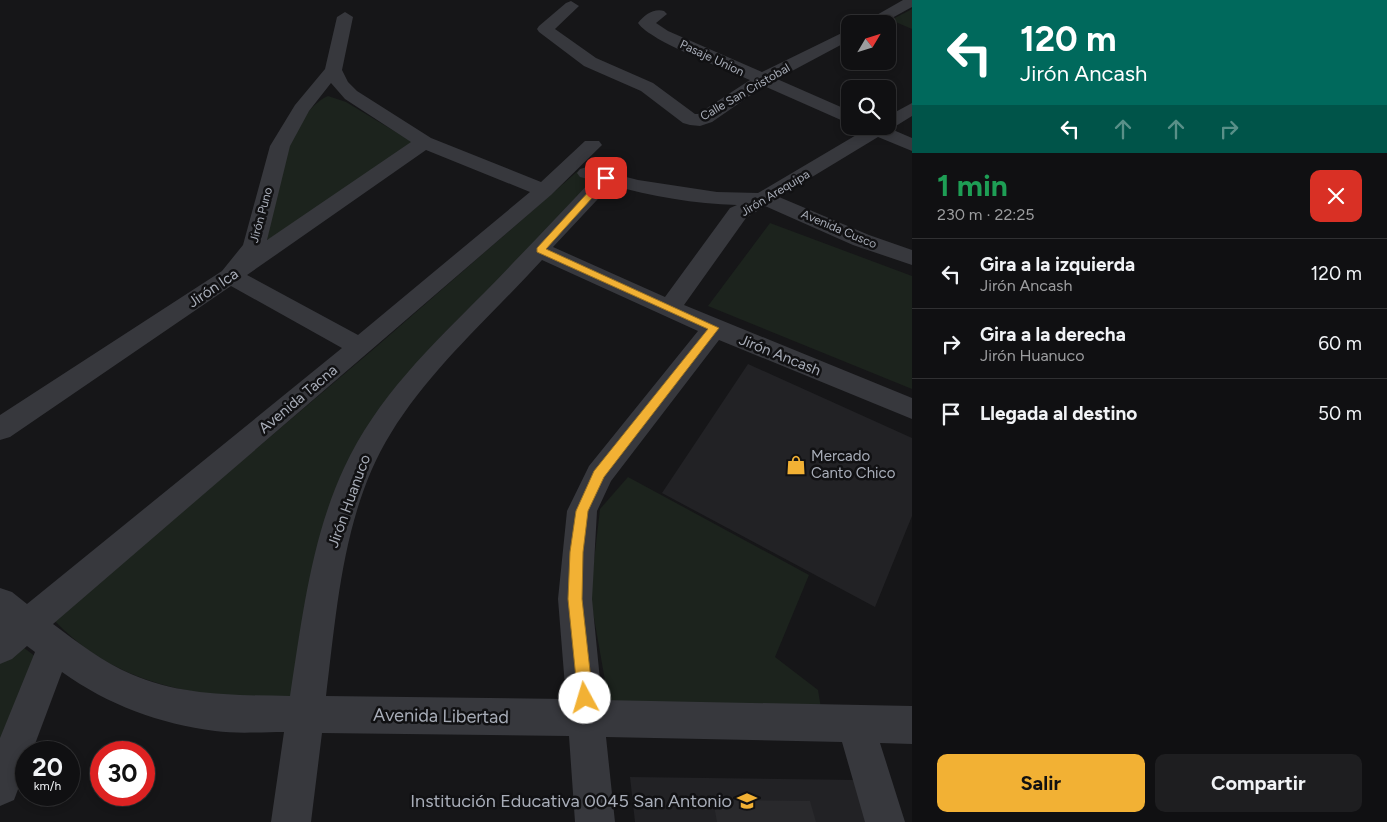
<!DOCTYPE html>
<html lang="es">
<meta charset="utf-8">
<style>
body{margin:0;font-family:Figtree,sans-serif;background:#1e1e20;color:#f1f3f6;height:100vh;display:flex;flex-direction:column;font-size:19px;white-space:nowrap}
*{box-sizing:border-box;margin:0}
p{font-size:16px;color:#9c9d9f}
.icon{flex:none;width:28px;height:28px;fill:none;stroke:currentColor;stroke-width:2;stroke-linecap:round;stroke-linejoin:round}
.map{position:relative;flex:1;overflow:hidden}
.sheet{display:flex;flex-direction:column;background:#101012;width:475px}
.sheet>*{flex:none}
.banner{background:#00695c;color:#fff;overflow:hidden}
.needle{width:32px;rotate:52deg}
.buttons{position:absolute;left:841px;top:15px;display:grid;gap:10px}
.buttons a{display:grid;place-items:center;width:55px;height:55px;border-radius:10px;background:#101012;box-shadow:0 2px 8px #0003,0 0 0 1px #303032;font-size:25px}
.speed{position:absolute;left:15px;top:741px;display:flex;gap:10px;font-size:25px;font-weight:700;text-align:center}
.speed>*{display:grid;place-content:center;width:65px;height:65px;border-radius:50%;background:#101012;box-shadow:0 2px 8px #0003,0 0 0 1px #303032;line-height:1}
.speed small{font-size:12px;font-weight:400}
.speed .limit{border:8px solid #d22;background:#fff;color:#111}
.pin{position:absolute;display:grid;place-items:center;width:42px;height:42px;color:#fff;margin:-21px;border-radius:10px;box-shadow:0 2px 8px #0006}
.me{position:absolute;width:55px;margin:-28px;rotate:354deg;stroke-linejoin:round;filter:drop-shadow(0 0 4px #0008)}
.turn{display:flex;align-items:center;gap:18px;height:105px;padding:0 25px;font-size:22px}
.turn .icon{width:65px;height:65px;stroke-width:2.5}
.turn b{display:block;font-size:35px;line-height:42px}
.lanes{display:flex;align-items:center;height:48px;padding:0 25px;background:#0003;justify-content:center;gap:25px;direction:ltr}
.lanes .off{opacity:.35}
.round{display:grid;place-items:center;flex:none;width:52px;height:52px;border-radius:10px;background:#1e1e20}
.overview{display:flex;align-items:center;justify-content:space-between;height:85px;padding:0 25px}
h1{font-size:30px;font-weight:700;line-height:38px;color:#1e9e55}
.action{display:flex;gap:10px;margin-top:auto;padding:10px 25px}
.action a{flex:1;height:58px;border-radius:10px;background:#f2b134;color:#111;font-size:20px;font-weight:700;line-height:58px;text-align:center}
.action a+a{background:#1e1e20;color:#f1f3f6}
ul{padding:0;list-style:none}
li{display:flex;align-items:center;gap:15px;height:70px;padding:0 25px;border-top:1px solid #303032}
li div{flex:1}
li b{display:block;font-size:19px}
li em{font-style:normal}
main{display:flex;flex:1;min-height:0}
.map>svg:first-child{display:block}
</style>
<main>
<div class="map">
<svg width="912" height="822" viewBox="0 0 912 822">
<rect width="100%" height="100%" fill="#161618"/>
<path fill="#222225" d="M 748,364 L 912,438 L 912,516 L 875,607 L 662,493 Z
M 630,777 L 856,780 L 869,822 L 635,822 Z"/>
<path fill="#1c231d" d="M 912,9 L 912,29 L 891,20 Z
M 328,96 L 346,102 L 414,143 L 268,240 L 263,233 C 274,195 288,114 328,96 Z
M 579,170 L 599,176 L 533,246 L 443,334 L 382,409 L 294,700 C 203,697 120,690 54,620 L 376,347 Z
M 770,223 L 912,276 L 912,389 L 708,306 Z
M 628,477 L 809,575 L 775,657 L 818,690 L 822,714 L 611,715 L 590,595 L 600,509 Z
M 19,644 L 36,657 L 0,746 L 0,660 Z"/>
<path fill="#29292c" d="M 713,800 L 810,801 L 816,822 L 717,822 Z"/>
<g fill="none" stroke-linecap="round" stroke-linejoin="round">
<path fill="#37383d" fill-rule="evenodd" d="M 903,0 L 912,0 L 912,7 L 881,24 L 861,24 Z
M 571,1 L 579,6 L 555,29 L 596,58 L 653,83 L 695,114 L 698,114 L 750,80 C 726,69 651,42 638,23 C 644,15 654,8 664,11 L 667,14 L 656,23 L 668,31 L 762,72 L 850,29 L 850,40 L 777,79 L 850,111 L 850,124 L 764,86 L 712,122 L 700,126 L 690,125 L 683,123 L 641,91 L 584,66 L 539,32 L 537,29 L 539,26 L 566,3 Z
M 345,12 L 353,17 L 342,70 L 348,82 L 357,91 L 431,138 L 541,182 L 585,141 L 599,141 L 602,145 L 551,195 L 53,624 C 77,642 103,662 131,674 C 180,696 237,695 290,696 C 302,619 311,539 344,468 C 377,397 431,346 485,292 C 521,255 556,218 592,180 L 580,177 L 577,173 L 580,169 L 587,167 L 638,180 L 717,192 L 758,193 L 863,131 L 859,126 L 888,126 L 888,116 L 912,103 L 912,116 L 891,129 L 912,138 L 912,151 L 878,137 L 779,197 L 869,235 L 912,250 L 912,265 L 853,245 L 765,206 L 746,218 L 684,305 L 912,398 L 912,419 L 719,340 L 611,481 L 597,511 L 592,599 L 602,700 L 912,706 L 912,744 L 880,743 L 905,822 L 865,822 L 842,742 L 606,737 L 615,822 L 575,822 L 569,736 L 322,733 L 311,822 L 271,822 L 284,732 C 262,732 237,734 215,731 C 160,724 108,705 62,672 L 32,752 L 26,752 L 26,768 L 14,800 L 0,806 L 0,738 L 35,652 L 27,646 L 12,659 L 0,664 L 0,588 L 12,592 L 27,604 L 342,348 L 231,286 L 10,437 L 0,440 L 0,415 L 222,271 L 243,245 L 270,146 L 295,105 L 325,69 L 337,17 ZM 331,83 L 345,99 L 411,142 L 267,240 L 290,146 L 309,111 ZM 426,150 L 530,192 L 358,335 L 247,275 ZM 611,185 C 651,196 695,204 737,205 L 730,208 L 665,297 L 553,247 ZM 542,260 L 698,331 L 589,466 L 567,511 L 558,599 L 566,699 L 326,696 C 337,609 343,510 391,433 C 431,368 491,316 542,260 Z"/>
</g>
<path fill="#f2b134" stroke="#9d7322" d="M 603,176 L 610,178 L 546,249 L 719,328 L 604,477 L 588,511 L 583,552 L 582,599 L 593,698 L 590,703 L 585,705 L 580,703 L 578,698 L 568,599 L 570,552 L 576,511 L 594,471 L 708,329 L 537,252 L 537,248 Z"/>
<defs>
<symbol id="shop-bare" viewBox="-9 -9 18 18"><path d="M-5-2.5h2.3a2.7 3.5 0 0 1 5.4 0H5L5.5 6h-11ZM-1.5-2.5h3a1.5 2.3 0 0 0-3 0Z" fill="#f2b134" stroke="#111113" stroke-width="2.5" paint-order="stroke"/></symbol>
<symbol id="school-bare" viewBox="-9 -9 18 18"><path d="M0-5L7-2L0 1L-7-2ZM-4 1L0 2.5L4 1V4Q0 6-4 4Z" fill="#f2b134" stroke="#111113" stroke-width="2.5" paint-order="stroke"/></symbol>
</defs>
<g fill-rule="evenodd">
<use href="#shop-bare" x="782" y="451" width="28" height="28"/>
<use href="#school-bare" x="733" y="787" width="28" height="28"/>
</g>
<g text-anchor="middle" stroke-width="5" stroke-linejoin="round" paint-order="stroke">
<g font-size="12" fill="#a8adb8" stroke="#111113">
<text transform="translate(712 58) rotate(25)" y="4">Pasaje Union</text>
<text transform="translate(745 92) rotate(-30)" y="4">Calle San Cristobal</text>
<text transform="translate(775 193) rotate(-31)" y="4">Jirón Arequipa</text>
<text transform="translate(261 215) rotate(-75)" y="4">Jirón Puno</text>
<text transform="translate(839 229) rotate(23)" y="4">Avenida Cusco</text>
</g>
<g font-size="15" fill="#a8adb8" stroke="#111113">
<text transform="translate(213 288) rotate(-34)" y="5">Jirón Ica</text>
<text transform="translate(780 355) rotate(22)" y="5">Jirón Ancash</text>
<text transform="translate(298 399) rotate(-40)" y="5">Avenida Tacna</text>
<text transform="translate(349 501) rotate(-70)" y="5">Jirón Huanuco</text>
</g>
<g font-size="15" fill="#a8adb8" stroke="#111113" text-anchor="start">
<text x="811" y="461">Mercado<tspan x="811" dy="17">Canto Chico</tspan></text>
</g>
<g font-size="18" fill="#a8adb8" stroke="#111113">
<text transform="translate(441 716) rotate(1)" y="6">Avenida Libertad</text>
</g>
<g font-size="18" fill="#a8adb8" stroke="#111113" text-anchor="end">
<text x="732" y="807">Institución Educativa 0045 San Antonio</text>
</g>
</g>
</svg>
<div class="buttons">
<a><svg class="needle" viewBox="-14 -14 28 28"><path d="M0-13l5 13h-10z" fill="#e53935"/><path d="M0 13l5-13h-10z" fill="#9c9d9f"/></svg></a>
<a><svg class="icon" aria-label="search" viewBox="0 0 24 24"><circle cx="10" cy="10" r="6"/><path d="M15 15l6 6"/></svg></a>
</div>
<div class="speed"><div>20<small>km/h</small></div><div class="limit">30</div></div>
<div class="pin" style="left:606px;top:178px;background:#d93025"><svg class="icon" aria-label="arrive" viewBox="0 0 24 24"><path d="M6 21V4h12l-3 4 3 4H6"/></svg></div>
<svg class="me" style="left:585px;top:698px" viewBox="-20 -20 40 40"><circle r="19" fill="#fff"/><path d="M0-13L10 11 0 6-10 11z" fill="#f2b134"/></svg>
</div>
<section class="sheet">
<div class="banner">
<div class="turn"><svg class="icon" aria-label="left" viewBox="0 0 24 24"><path d="M17 20v-9H6M10 6l-5 5 5 5"/></svg><div><b>120 m</b>Jirón Ancash</div></div>
<div class="lanes"><svg class="icon" aria-label="left" viewBox="0 0 24 24"><path d="M17 20v-9H6M10 6l-5 5 5 5"/></svg><svg class="icon off" aria-label="ahead" viewBox="0 0 24 24"><path d="M12 20V5M6 11l6-6 6 6"/></svg><svg class="icon off" aria-label="ahead" viewBox="0 0 24 24"><path d="M12 20V5M6 11l6-6 6 6"/></svg><svg class="icon off" aria-label="right" viewBox="0 0 24 24"><path d="M7 20v-9h11M14 6l5 5-5 5"/></svg></div>
</div>
<div class="overview"><div><h1>1 min</h1><p>230 m · 22:25</p></div><a class="round" style="background:#d93025;color:#fff"><svg class="icon" aria-label="close" viewBox="0 0 24 24"><path d="M6 6l12 12M18 6L6 18"/></svg></a></div>
<ul>
<li><svg class="icon" aria-label="left" viewBox="0 0 24 24"><path d="M17 20v-9H6M10 6l-5 5 5 5"/></svg><div><b>Gira a la izquierda</b><p>Jirón Ancash</p></div><em>120 m</em></li>
<li><svg class="icon" aria-label="right" viewBox="0 0 24 24"><path d="M7 20v-9h11M14 6l5 5-5 5"/></svg><div><b>Gira a la derecha</b><p>Jirón Huanuco</p></div><em>60 m</em></li>
<li><svg class="icon" aria-label="arrive" viewBox="0 0 24 24"><path d="M6 21V4h12l-3 4 3 4H6"/></svg><div><b>Llegada al destino</b></div><em>50 m</em></li>
</ul>
<div class="action"><a>Salir</a><a>Compartir</a></div>
</section>
</main>
